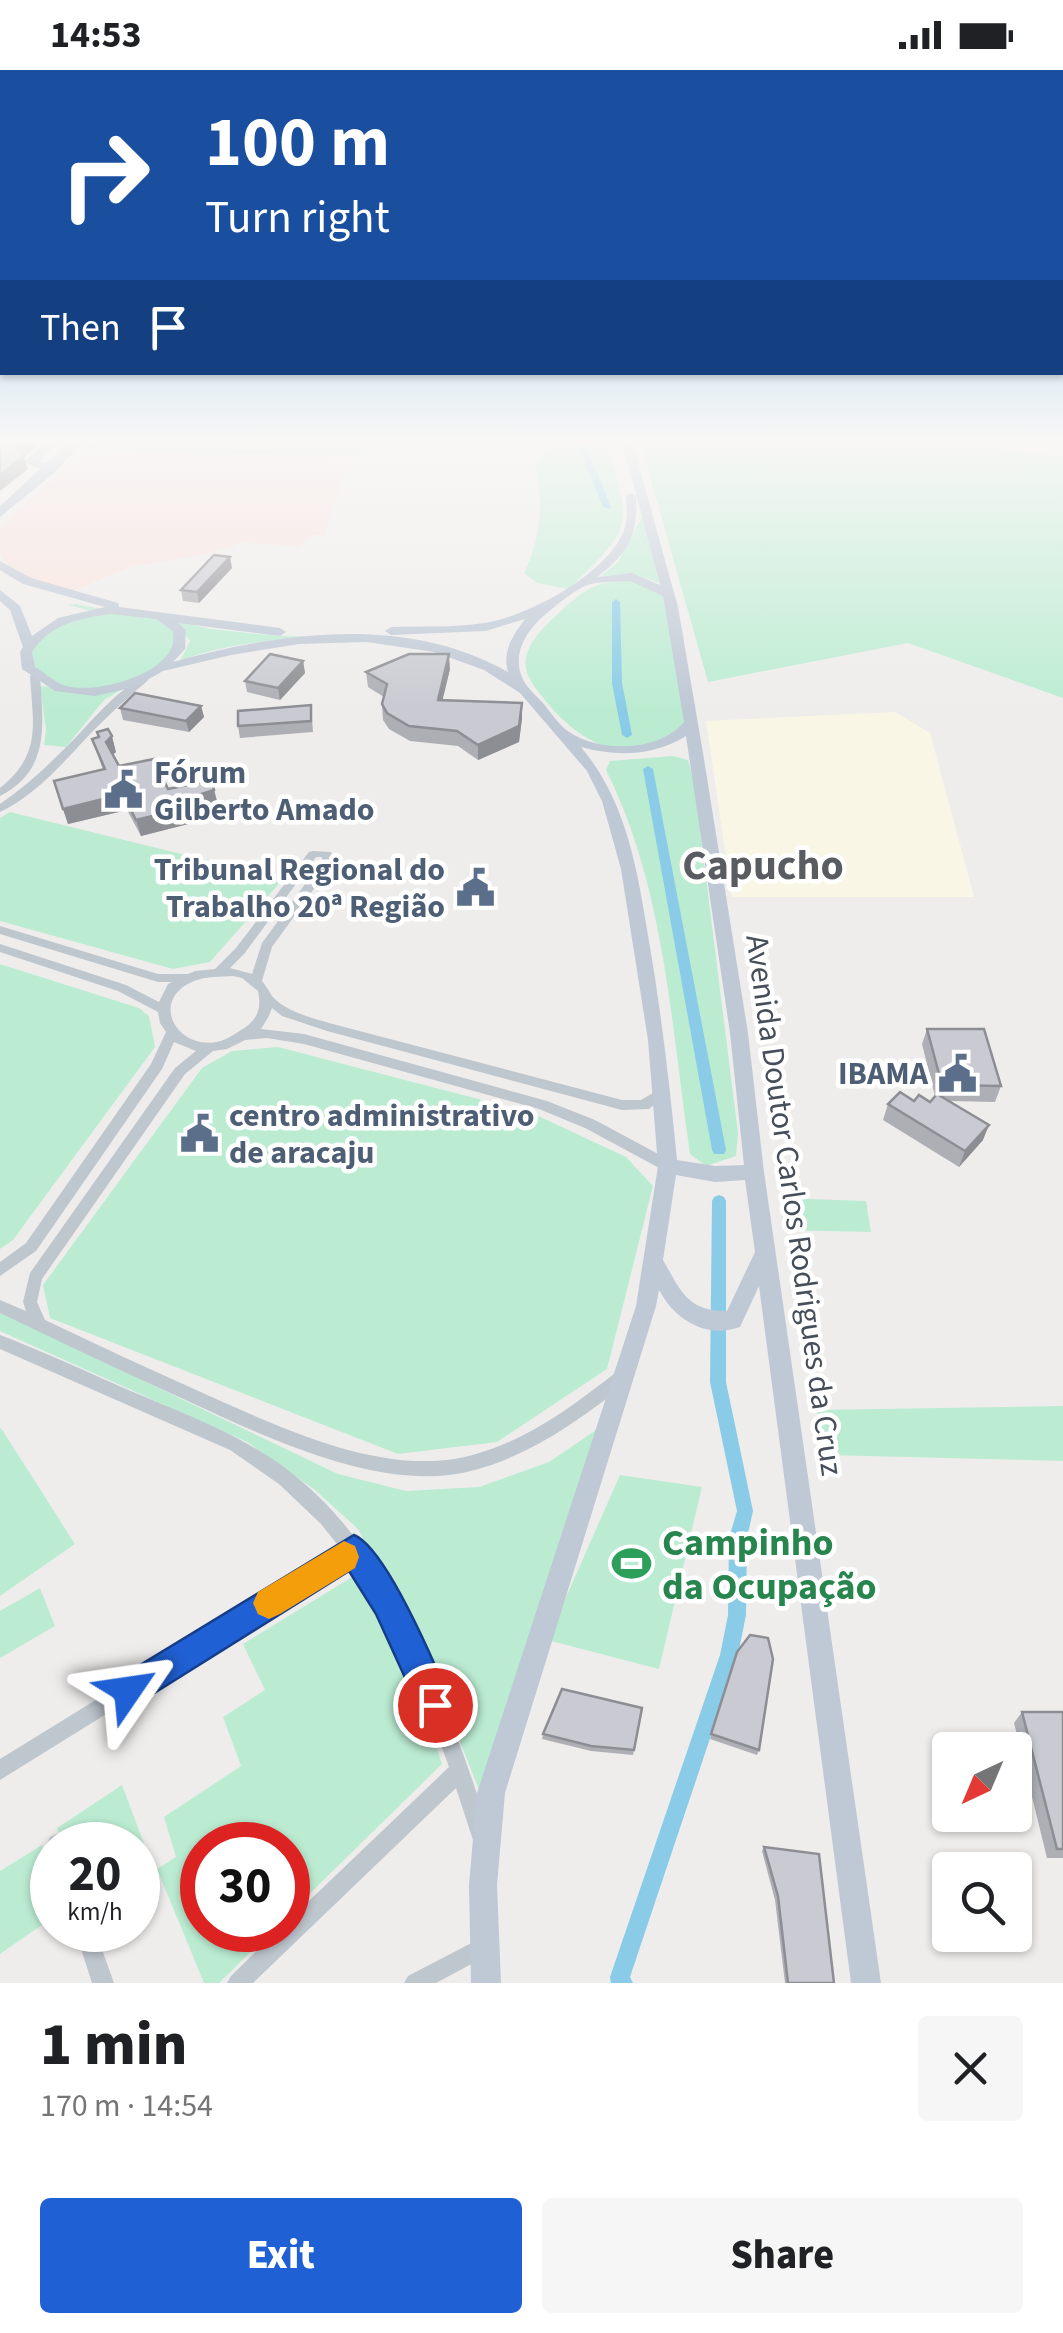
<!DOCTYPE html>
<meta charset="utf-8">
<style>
body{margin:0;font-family:"Source Sans 3",sans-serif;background:#f6f6f6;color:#202124;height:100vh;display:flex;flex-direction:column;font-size:38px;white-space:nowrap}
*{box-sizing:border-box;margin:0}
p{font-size:32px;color:#757577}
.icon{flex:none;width:55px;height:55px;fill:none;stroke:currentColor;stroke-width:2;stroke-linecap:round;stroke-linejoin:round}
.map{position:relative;height:1913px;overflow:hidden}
.drawer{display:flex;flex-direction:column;background:#fff;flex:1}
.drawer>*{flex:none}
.banner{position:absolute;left:0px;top:0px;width:1065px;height:305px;box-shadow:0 2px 8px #0004;background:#1a4fa0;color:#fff;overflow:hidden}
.needle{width:65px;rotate:224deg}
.buttons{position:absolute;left:932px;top:1662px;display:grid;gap:20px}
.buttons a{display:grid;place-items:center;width:100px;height:100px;border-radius:10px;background:#fff;box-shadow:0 2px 8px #0004;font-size:50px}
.speed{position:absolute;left:30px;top:1752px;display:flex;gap:20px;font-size:50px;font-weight:700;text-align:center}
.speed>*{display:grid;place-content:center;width:130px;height:130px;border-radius:50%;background:#fff;box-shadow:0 2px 8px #0004;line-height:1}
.speed small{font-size:25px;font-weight:400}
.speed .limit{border:15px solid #d22;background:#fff;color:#111}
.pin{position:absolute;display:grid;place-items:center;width:85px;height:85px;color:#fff;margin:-42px;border:5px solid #fff;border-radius:50%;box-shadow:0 2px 10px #0007}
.me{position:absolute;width:110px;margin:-55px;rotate:58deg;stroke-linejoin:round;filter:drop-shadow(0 0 8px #0008)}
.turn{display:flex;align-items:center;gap:35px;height:210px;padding:0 40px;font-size:45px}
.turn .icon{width:130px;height:130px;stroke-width:2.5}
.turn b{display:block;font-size:70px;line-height:85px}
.then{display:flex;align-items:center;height:95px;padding:0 40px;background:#0003;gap:20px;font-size:38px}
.round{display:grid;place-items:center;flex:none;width:105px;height:105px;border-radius:10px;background:#f6f6f6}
.summary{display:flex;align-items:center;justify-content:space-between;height:170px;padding:0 40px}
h1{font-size:60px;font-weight:800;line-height:75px}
.button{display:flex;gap:20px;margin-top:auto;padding:20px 40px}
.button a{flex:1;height:115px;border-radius:10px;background:#2060d5;color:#fff;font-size:40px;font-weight:800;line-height:115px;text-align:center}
.button a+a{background:#f6f6f6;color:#202124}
.status{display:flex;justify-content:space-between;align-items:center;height:70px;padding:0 50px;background:#fff;direction:ltr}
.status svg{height:28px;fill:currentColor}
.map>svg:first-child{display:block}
</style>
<div class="status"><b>14:53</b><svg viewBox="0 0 49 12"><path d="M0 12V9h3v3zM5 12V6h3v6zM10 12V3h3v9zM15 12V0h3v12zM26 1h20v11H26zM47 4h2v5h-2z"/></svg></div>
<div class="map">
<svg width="1063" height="1913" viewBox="0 0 1063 1913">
<rect width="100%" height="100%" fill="#efedec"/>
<path fill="#faf6e5" d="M 895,642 L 930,663 L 974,827 L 732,827 L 706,651 Z"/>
<path fill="#f9e1dc" d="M 84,382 L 350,387 L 324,465 L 312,465 L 299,477 L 238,472 L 233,477 L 206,484 L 130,497 L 71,522 L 30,510 L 10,498 L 0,484 L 0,456 Z"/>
<path fill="#bbecd2" d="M 143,371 L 371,371 L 369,379 L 352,386 L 91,381 Z
M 544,371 L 606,371 C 632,460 635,453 569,519 L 537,513 L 524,503 C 541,469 544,432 535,394 L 547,381 Z
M 640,371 L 940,371 L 1063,387 L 1063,628 L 908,573 L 708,612 Z
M 643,445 L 659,513 L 634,504 L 601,506 L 618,492 Z
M 632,511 L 664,524 L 689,654 C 635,699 586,681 544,629 C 535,617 523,605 526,588 C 530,568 549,552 563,539 C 588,517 597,511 632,511 Z
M 76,534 C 114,543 139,539 176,557 L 175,588 L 104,630 L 66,677 L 44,675 L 46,660 L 40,616 L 85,620 L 53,615 L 29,599 L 34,570 L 91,541 L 68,535 Z
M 176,551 L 211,559 L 279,566 L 360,567 C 299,568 237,569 180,591 L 190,571 Z
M 673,686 L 688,690 L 694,712 L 738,1063 L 736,1086 L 706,1096 L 690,1084 C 671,955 665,818 606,700 L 610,691 Z
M 10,742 L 283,809 L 210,892 L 173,899 L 0,851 L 0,748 Z
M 0,894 L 139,938 L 149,946 L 155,977 L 13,1170 L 0,1179 Z
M 278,977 L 532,1043 L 626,1087 L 653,1116 L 607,1299 L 497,1372 L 398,1384 L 50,1248 L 43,1215 L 202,998 L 232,981 Z
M 780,1128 L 866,1131 L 871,1162 L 784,1160 Z
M 0,1242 L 338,1404 L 406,1421 L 479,1417 L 549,1392 L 605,1354 L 483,1730 L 426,1585 L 358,1459 L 315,1420 L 247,1372 L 0,1261 Z
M 1063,1336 L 1063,1391 L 824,1385 L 817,1340 Z
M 1,1358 L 75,1474 L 0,1526 L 0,1359 Z
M 620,1405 L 702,1417 L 659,1599 L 547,1570 Z
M 352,1507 L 410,1598 L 442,1694 L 288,1845 L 288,1775 L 202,1775 L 202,1860 L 273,1860 L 219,1913 L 204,1913 L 157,1799 L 176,1787 L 164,1747 L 241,1696 L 223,1647 L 265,1620 L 243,1574 Z
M 40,1518 L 55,1556 L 0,1588 L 0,1541 Z
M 122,1715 L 145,1776 L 138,1781 L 138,1775 L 63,1775 L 57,1758 Z
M 42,1775 L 52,1808 L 52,1848 L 0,1884 L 0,1801 Z"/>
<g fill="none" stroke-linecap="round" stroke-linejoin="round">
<path fill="#8acce7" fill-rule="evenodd" d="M 576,371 L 584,371 L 611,437 L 610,439 L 603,437 Z
M 616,529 L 620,532 L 622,613 L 632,665 L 627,668 L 622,665 L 612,613 L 612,532 Z
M 648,696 L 653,699 L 726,1080 L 724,1084 L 714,1084 L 712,1080 L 643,699 Z
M 719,1125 L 724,1127 L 726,1131 L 726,1312 L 753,1441 L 747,1468 L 746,1545 L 738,1585 L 630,1907 L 633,1913 L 611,1913 L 610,1907 L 720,1585 L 728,1545 L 729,1468 L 737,1441 L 710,1312 L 712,1131 L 714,1127 Z"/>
<path fill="#bec6ce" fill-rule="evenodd" d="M 95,371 L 105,371 L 88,381 L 81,379 Z
M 35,603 L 40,606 C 43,654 51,700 0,726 L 0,718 C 42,684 33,655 30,606 Z
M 143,607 L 148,610 L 146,612 C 128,627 111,643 94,660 C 66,689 37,725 0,742 L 0,734 C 29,714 53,691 78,665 C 97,645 118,620 143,607 Z
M 313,781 L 331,782 L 334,791 L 272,877 L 262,911 C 266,916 269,921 272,926 C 286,942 310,947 329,953 L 622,1030 L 641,1030 L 663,1017 L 668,1019 L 670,1022 L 649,1039 L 622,1040 L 327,961 L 282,946 L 272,938 L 269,946 L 261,959 L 304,964 L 547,1031 L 595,1050 L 673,1092 L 675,1096 L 673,1100 L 668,1101 L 663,1100 L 585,1058 L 539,1039 L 304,974 L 267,968 L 245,970 L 227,979 L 213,981 L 185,1004 L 42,1209 L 37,1232 L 45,1250 C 98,1275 151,1300 205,1324 C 284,1359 389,1410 476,1384 C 529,1369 571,1337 614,1304 L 620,1302 L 626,1304 L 628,1309 L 626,1314 C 579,1350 533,1384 475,1400 C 383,1426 262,1365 179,1327 C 119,1300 59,1271 0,1243 L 0,1230 L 26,1241 L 23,1232 L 30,1203 L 175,998 L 196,981 L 174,972 L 162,999 L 36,1181 L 0,1206 L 0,1192 L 26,1173 L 151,994 L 166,962 L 160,953 L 158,942 L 118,921 L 0,882 L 0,874 L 126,915 L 159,932 L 168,914 L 172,912 L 158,912 L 0,864 L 0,856 L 158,904 L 188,904 L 195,901 L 215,899 L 236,878 L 309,782 ZM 316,787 L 322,787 L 322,791 L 262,873 L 252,904 L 230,898 L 244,884 ZM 233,906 L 242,908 L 258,921 C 262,939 257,951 241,960 C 235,964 227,969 221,971 C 178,983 147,930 194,911 C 206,906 221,907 233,906 Z
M 0,1265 C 45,1282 89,1303 133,1322 C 188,1345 242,1365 289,1401 C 398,1484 449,1639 490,1763 L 487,1770 L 480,1773 L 473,1770 L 456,1718 L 253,1913 L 227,1913 L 231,1906 L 278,1860 L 288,1860 L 288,1851 L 449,1697 C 424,1627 397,1552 351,1492 L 0,1710 L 0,1689 L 341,1479 L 321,1454 L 279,1414 L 230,1380 L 0,1279 Z
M 57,1764 L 64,1767 L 67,1775 L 52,1775 L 52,1783 L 50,1782 L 47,1774 L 50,1767 Z
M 75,1860 L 95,1860 L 114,1913 L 92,1913 Z
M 483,1867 L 490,1870 L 493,1877 L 490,1884 L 436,1913 L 404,1913 L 408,1906 Z"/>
<path fill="#bfc8d5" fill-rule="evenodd" d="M 622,371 L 632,371 L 678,537 L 703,683 L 748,963 L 764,1102 L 881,1913 L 851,1913 L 759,1216 L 740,1257 C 706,1269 675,1250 659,1220 L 656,1236 L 505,1723 L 497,1815 L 501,1913 L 471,1913 L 469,1815 L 477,1723 L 636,1236 L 658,1096 L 648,970 L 621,799 L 602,731 L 587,701 L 520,623 L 484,600 L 434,582 L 367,572 L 299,574 L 231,585 L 163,601 L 135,617 L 95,626 L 55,621 L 22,599 L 20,582 L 23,577 L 10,540 L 0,531 L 0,520 L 20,536 L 32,566 L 58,548 L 105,537 L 23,514 L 0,500 L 0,491 L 31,508 L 118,533 L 119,537 L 280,558 L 286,562 L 280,566 L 178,553 L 186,560 L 185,579 L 173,592 C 281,562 406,544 508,602 C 502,581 513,565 525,549 L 486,561 L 391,565 L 385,561 L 391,557 C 421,556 454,558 484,553 C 527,547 612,502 625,457 C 628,448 626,436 626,426 L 631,423 L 636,426 C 638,465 629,483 597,507 L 632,503 L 660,515 ZM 630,511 L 663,526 L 684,652 C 659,682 601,683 569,662 C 559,655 551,643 543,633 C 538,628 532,622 527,616 C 508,589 525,561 547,543 C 558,534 572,522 585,516 C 596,511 617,512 630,511 ZM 111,544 L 156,549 L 173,561 C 173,567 174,572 172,577 C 159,608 91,625 63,615 C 53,611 44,602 35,597 L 32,582 C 50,554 80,548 111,544 ZM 686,666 L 730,963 L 744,1095 L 715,1096 L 677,1090 C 670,1018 662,948 650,877 C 638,806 629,734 581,677 C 617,687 654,686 686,666 ZM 676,1105 L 715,1112 L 745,1110 L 755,1182 L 727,1241 C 687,1241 681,1221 663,1190 Z"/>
<path fill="#adb9cb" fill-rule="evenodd" d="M 48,371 L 61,371 L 39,391 L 46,393 L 70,371 L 83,371 L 55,402 L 0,447 L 0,436 L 40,399 L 24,392 Z"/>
</g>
<path fill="#aeafb5" d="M 232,498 L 199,533 L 183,531 L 181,520 Z
M 303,591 L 305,603 L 280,630 L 247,622 L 245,611 Z
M 450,599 L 442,630 L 522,648 L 519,672 L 478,690 L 458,676 L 410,671 L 389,659 L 383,650 L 382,634 L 384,627 L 368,617 L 366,602 Z
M 311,635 L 313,662 L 240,668 L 238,656 Z
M 201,636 L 204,647 L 189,662 L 123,650 L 120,638 Z
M 92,669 L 116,682 L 113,684 L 119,696 L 168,719 L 214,720 L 218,735 L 194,743 L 196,752 L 141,766 L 127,740 L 68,754 L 54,711 L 103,700 Z
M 927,959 L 1001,1016 L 995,1032 L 949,1031 L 983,1070 L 959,1097 L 883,1050 L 888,1034 L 914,1031 L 930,1032 L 935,1026 L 922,974 Z
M 737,1582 L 759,1680 L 757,1685 L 710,1669 Z
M 642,1638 L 633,1685 L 591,1681 L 542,1669 L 543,1664 Z
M 1022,1642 L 1063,1642 L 1063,1788 L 1047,1788 L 1014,1653 Z
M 764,1777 L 834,1913 L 785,1913 L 775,1830 L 762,1781 Z"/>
<path fill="#8d8e93" d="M 23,371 L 42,371 L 24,387 L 28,399 L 0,421 L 0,405 L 17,380 L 18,376 Z
M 230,487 L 232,498 L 199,533 L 197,522 Z
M 449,584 L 450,599 L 439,645 L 438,630 Z
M 303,591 L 305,603 L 280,630 L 278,618 Z
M 522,633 L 522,648 L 519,672 L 478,690 L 478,675 Z
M 201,636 L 204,647 L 189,662 L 186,651 Z
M 112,666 L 116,682 L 110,687 L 106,672 Z
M 214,720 L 218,735 L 194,743 L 196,752 L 141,766 L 136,750 L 186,729 Z
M 123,724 L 127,740 L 68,754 L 63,739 Z
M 989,1055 L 983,1070 L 959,1097 L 965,1081 Z"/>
<path fill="#cacbd2" stroke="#8d8e93" stroke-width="2.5" d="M 0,371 L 23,371 L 18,376 L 17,380 L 24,386 L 0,405 Z
M 214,485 L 230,487 L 197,522 L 181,520 Z
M 270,584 L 303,591 L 278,618 L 245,611 Z
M 409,584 L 449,584 L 438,630 L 522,633 L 519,656 L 478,675 L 457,661 L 409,656 L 387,643 L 382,634 L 387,614 L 366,602 Z
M 135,623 L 201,636 L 186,651 L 120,638 Z
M 311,635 L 311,651 L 238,656 L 238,641 Z
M 108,659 L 112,666 L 106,672 L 119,696 L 154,689 L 168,719 L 211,710 L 214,720 L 186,729 L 193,736 L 136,750 L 123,724 L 63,739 L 54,711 L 105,699 L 92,669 L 99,667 L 97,662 Z
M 927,959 L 984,959 L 1001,1016 L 942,1015 Z
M 900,1022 L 914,1031 L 919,1025 L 930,1032 L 937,1024 L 989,1055 L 965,1081 L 888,1034 Z
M 750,1565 L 768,1568 L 773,1589 L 759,1680 L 711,1664 L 737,1582 Z
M 562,1619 L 642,1638 L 634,1680 L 591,1676 L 543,1664 Z
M 1022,1642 L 1063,1642 L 1063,1779 L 1057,1779 Z
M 764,1777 L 819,1784 L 834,1913 L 788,1913 L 778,1826 Z"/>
<linearGradient id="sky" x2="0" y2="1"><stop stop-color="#82bee8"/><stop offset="0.58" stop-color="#f8f7f6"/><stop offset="1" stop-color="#f8f7f6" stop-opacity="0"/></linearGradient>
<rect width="1063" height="639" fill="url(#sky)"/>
<path fill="#2060d5" stroke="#153e8a" stroke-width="2.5" d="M 354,1465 C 386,1478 437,1599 452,1635 L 447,1647 L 435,1652 L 423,1647 L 376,1544 L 349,1501 L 140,1632 L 128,1637 L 117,1632 L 112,1620 L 117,1609 Z"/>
<path fill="#f59e0b" d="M 344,1471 L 355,1476 L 359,1487 L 355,1498 L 280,1544 L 269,1549 L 258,1544 L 253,1533 L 258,1522 Z"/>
<defs>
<symbol id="civic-bare" viewBox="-9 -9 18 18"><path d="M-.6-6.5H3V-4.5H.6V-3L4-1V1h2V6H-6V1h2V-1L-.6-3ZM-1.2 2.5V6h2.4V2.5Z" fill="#5c6f8a" stroke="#fff" stroke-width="2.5" paint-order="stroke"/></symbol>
<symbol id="stadium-bare" viewBox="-9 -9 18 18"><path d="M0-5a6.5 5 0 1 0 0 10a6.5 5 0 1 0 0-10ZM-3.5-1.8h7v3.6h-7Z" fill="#2e9e5b" stroke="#fff" stroke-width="2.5" paint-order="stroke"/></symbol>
</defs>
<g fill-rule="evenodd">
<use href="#civic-bare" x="96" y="692" width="55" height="55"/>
<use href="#civic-bare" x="448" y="790" width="55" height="55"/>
<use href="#civic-bare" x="930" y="976" width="55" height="55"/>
<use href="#civic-bare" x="172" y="1036" width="55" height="55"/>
<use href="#stadium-bare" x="604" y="1466" width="55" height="55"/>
</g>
<g text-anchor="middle" stroke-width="9" stroke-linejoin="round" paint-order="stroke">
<g font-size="32" font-weight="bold" fill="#4e5e75" stroke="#fff" text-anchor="start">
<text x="154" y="713">Fórum<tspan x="154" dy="37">Gilberto Amado</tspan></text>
<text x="445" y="810" text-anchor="end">Tribunal Regional do<tspan x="445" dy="37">Trabalho 20ª Região</tspan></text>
<text x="928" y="1014" text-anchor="end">IBAMA</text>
<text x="229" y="1056">centro administrativo<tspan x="229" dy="37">de aracaju</tspan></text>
</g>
<g font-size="32" fill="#464e59" stroke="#fff">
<text transform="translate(795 1135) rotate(82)" y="11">Avenida Doutor Carlos Rodrigues da Cruz</text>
</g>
<g font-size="38" font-weight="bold" fill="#27864d" stroke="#fff" text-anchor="start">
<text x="662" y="1485">Campinho<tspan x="662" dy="44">da Ocupação</tspan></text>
</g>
<g font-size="42" font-weight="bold" fill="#595c61" stroke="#fff">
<text x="763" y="809">Capucho</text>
</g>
</g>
</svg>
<div class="buttons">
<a><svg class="needle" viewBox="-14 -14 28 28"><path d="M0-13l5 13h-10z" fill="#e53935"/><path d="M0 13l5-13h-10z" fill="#757577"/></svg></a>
<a><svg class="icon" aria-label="search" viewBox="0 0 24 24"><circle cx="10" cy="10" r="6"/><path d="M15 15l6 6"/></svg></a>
</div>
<div class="speed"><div>20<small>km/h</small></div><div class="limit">30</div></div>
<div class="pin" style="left:435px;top:1635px;background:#d93025"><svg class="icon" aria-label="arrive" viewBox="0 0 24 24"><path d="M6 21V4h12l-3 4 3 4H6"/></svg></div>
<svg class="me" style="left:128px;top:1620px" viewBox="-20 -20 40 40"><path d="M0-17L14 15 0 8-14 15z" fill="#2060d5" stroke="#fff" stroke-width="4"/></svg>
<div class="banner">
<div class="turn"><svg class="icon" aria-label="right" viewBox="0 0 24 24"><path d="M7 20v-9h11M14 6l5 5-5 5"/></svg><div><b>100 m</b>Turn right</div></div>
<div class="then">Then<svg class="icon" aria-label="arrive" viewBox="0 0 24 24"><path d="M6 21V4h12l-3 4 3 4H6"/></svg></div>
</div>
</div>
<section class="drawer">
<div class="summary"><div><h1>1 min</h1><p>170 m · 14:54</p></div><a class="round"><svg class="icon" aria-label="close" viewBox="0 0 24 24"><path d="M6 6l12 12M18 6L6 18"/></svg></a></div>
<div class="button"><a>Exit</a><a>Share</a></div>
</section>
